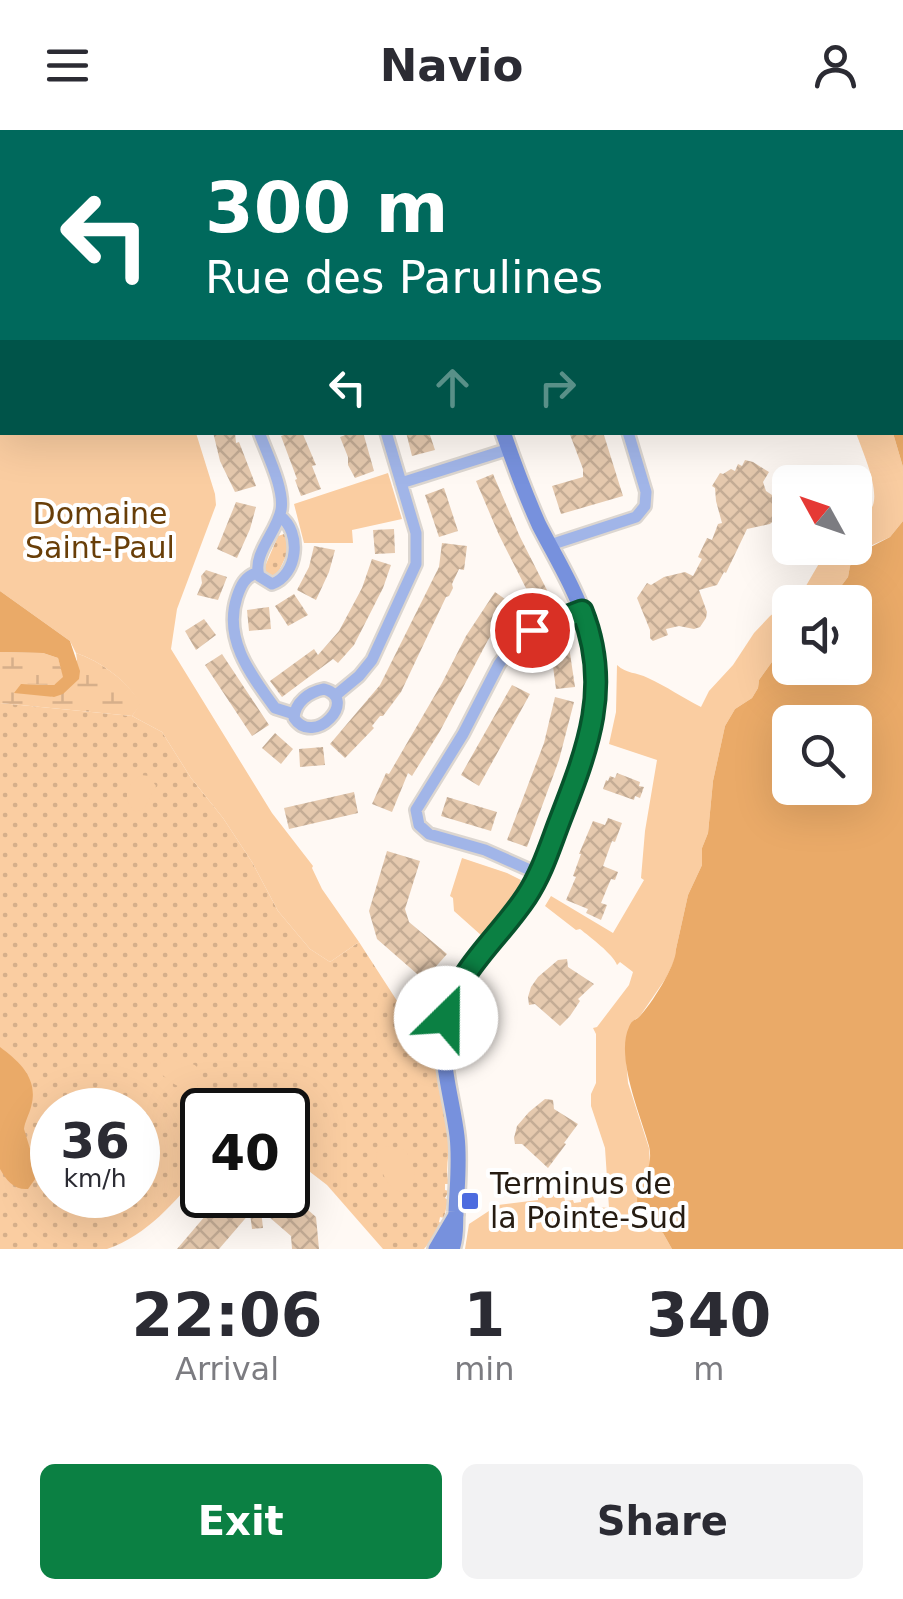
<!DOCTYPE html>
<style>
body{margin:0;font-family:"DejaVu Sans",sans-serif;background:#f2f2f3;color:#2b2b33;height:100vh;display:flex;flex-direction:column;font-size:38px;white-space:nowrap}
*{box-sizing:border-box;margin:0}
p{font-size:32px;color:#7c7c81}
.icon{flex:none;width:55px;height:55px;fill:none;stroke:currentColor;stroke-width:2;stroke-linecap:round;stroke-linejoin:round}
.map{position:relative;height:1119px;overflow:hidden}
.panel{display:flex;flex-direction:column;background:#fff;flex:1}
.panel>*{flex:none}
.banner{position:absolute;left:0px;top:0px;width:905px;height:305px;box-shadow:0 10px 40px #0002;background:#00695c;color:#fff;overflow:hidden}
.needle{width:65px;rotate:310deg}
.controls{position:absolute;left:772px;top:335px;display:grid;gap:20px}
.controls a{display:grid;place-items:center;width:100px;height:100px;border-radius:15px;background:#fff;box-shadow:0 10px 40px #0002;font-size:50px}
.speed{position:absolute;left:30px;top:958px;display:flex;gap:20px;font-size:50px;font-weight:700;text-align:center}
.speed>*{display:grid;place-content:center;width:130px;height:130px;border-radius:50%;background:#fff;box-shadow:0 10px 40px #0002;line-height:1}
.speed small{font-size:25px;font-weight:400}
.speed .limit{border:5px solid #111;border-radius:15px;background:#fff;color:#111}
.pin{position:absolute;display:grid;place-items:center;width:85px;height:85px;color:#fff;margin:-42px;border:5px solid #fff;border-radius:50%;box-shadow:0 2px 10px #0007}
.me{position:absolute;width:110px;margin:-55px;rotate:23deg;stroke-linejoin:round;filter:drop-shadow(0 0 8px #0008)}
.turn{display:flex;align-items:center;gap:35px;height:210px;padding:0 40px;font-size:45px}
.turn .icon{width:130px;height:130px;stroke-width:2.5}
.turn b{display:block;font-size:70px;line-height:85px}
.lanes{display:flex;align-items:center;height:95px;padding:0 40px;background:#0003;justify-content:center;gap:50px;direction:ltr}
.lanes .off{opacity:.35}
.eta{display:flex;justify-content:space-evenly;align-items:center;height:170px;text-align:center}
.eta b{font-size:60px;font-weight:600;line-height:70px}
.action{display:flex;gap:20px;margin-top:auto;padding:20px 40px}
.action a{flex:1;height:115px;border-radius:15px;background:#0b8043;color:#fff;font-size:40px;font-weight:600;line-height:115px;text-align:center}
.action a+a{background:#f2f2f3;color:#2b2b33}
header{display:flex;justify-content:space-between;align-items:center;height:130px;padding:0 40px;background:#fff;font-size:45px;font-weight:600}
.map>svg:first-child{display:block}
</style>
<header><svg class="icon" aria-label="menu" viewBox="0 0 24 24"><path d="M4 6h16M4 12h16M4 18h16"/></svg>Navio<svg class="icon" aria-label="person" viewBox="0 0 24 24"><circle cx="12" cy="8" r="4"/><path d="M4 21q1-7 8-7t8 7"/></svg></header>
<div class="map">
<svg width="903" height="1119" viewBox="0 0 903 1119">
<defs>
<pattern id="grass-dots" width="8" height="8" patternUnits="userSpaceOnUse" patternTransform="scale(2.5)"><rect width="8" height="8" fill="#facda1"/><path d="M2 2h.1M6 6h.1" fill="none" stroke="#d6af8a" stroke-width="1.8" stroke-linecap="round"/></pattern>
<pattern id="wetland-marsh" width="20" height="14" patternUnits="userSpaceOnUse" patternTransform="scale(2.5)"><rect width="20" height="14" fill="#facda1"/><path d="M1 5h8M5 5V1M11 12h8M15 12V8" fill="none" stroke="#d6af8a"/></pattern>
<pattern id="building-cross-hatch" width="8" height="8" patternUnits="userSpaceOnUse" patternTransform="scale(2.5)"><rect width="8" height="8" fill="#e5c9ae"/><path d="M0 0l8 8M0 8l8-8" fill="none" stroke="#c4ac95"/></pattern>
</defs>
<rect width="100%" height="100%" fill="#fff9f4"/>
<path fill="url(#grass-dots)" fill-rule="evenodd" d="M 284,404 L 288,408 L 288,422 L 278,443 L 270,447 L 263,441 L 278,406 Z
M 0,573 L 132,586 L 162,602 L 191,648 L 223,688 L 252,732 L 278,781 L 310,819 L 330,832 L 359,812 L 423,911 L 426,909 L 433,909 C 435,943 444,973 449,1006 C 451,1022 444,1035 449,1054 L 445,1054 L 445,1060 L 449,1061 L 445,1068 L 448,1070 L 444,1088 L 440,1087 L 439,1092 L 443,1094 L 436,1108 L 434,1107 L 424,1119 L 383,1119 L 327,1055 L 288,1025 L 288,980 L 202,980 L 202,1041 C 174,1072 148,1105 107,1119 L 0,1119 ZM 52,980 L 138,980 L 138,1065 L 52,1065 Z"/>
<path fill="url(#wetland-marsh)" d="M 0,522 L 43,523 L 58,528 L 64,548 L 54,555 L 22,554 L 53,567 L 77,530 L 76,523 C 100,531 128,551 141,574 L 132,586 L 0,573 Z"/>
<path fill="#facda1" d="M 0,0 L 179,0 L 184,2 L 2,2 L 2,302 L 196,303 L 215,364 L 216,375 L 177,479 L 171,519 L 272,683 L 313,736 L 312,738 L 322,759 L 359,812 L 330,832 L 310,819 L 278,781 L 252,732 L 223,688 L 191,648 L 162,602 L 132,586 L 140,574 C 128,551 100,531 76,523 L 70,511 L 0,461 Z
M 856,303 L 893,303 L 903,337 L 903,391 L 890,407 L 868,417 L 850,436 L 848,447 L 829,472 L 790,472 L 790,507 L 759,550 L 758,558 L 752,568 L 735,579 L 725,596 L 713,651 L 708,703 L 702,718 L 702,735 L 688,765 L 676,819 L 676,827 L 666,848 L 640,886 L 632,892 L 625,917 L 628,953 L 649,1018 L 650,1033 L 648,1042 L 638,1062 L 641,1089 L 663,1103 L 672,1119 L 465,1119 L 469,1094 L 498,1075 L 538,1070 L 538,1065 L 563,1062 L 565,1071 L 573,1070 L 574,1073 L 581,1072 L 581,1069 L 593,1067 L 596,1077 L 609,1078 L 605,1018 L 591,976 L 591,964 L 596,953 L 596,904 L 593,898 L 597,897 L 629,855 L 633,842 L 620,832 L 617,835 C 613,824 590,807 580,799 L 576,800 L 545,776 L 551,766 L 613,803 L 644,750 L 641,748 L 645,701 L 657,630 L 609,614 L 616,582 L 617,535 C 627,544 636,542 648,548 C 666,556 683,568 701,577 L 709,561 L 733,535 L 754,503 L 770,486 L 803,461 L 828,418 L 855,418 L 855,392 C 862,387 870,383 873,375 C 879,357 862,320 856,303 Z
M 388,343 L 402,389 L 352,400 L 353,413 L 304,413 L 294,374 Z
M 141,645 L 149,646 L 156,656 L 145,677 L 136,682 C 121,670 126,655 141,645 Z
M 462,728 L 507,743 L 521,750 L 516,764 L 482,806 L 454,781 L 453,768 L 450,766 Z
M 167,928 C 171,928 174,931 177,932 C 189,936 194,929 201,943 L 197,958 L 193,961 C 181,960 166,950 158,940 L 159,934 Z
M 387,1016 L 405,1020 C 429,1054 401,1080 384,1046 C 380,1037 376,1033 376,1023 Z"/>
<path fill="#eaaa68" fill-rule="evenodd" d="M 728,0 L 903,0 L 903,337 L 893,303 L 902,302 L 902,2 L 734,2 Z
M 903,391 L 903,1119 L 672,1119 L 663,1103 L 641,1089 C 627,1056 656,1048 649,1016 C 641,986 615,927 629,897 C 633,888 634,892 640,886 C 651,875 677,834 676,819 L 688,765 L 702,735 L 702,718 L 708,703 L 713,651 L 725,596 L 735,579 L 752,568 L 758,558 L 759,550 L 790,507 L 790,538 L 855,538 L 855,472 L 829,472 L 848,447 L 850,436 L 857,424 L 890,407 ZM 855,592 L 855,658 L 790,658 L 790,592 Z
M 0,461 L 70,511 L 80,541 L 79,549 L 63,564 L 54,567 L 14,563 L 21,554 L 54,555 L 63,547 L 58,528 L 43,523 L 0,522 Z
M 0,917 C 20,932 39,949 31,977 C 29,985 25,991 24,999 L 38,1045 L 28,1059 C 14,1060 6,1050 0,1039 Z"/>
<path fill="url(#building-cross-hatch)" d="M 213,302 L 235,302 L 236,313 L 239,312 L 256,356 L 235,362 L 220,331 Z
M 292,302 L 302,302 L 316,335 L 312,336 L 321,359 L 301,366 L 295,350 L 297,349 L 281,306 Z
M 353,302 L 363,302 L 374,341 L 355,348 L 348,335 L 348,327 L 340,307 Z
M 406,302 L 429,302 L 435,320 L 412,326 Z
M 569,302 L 603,302 L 623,366 L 561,384 L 552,356 L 583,347 L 583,339 Z
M 745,330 L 753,332 L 769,342 L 763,352 L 766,361 L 772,365 L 772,369 L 778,372 L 780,379 L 777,387 L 770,394 L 747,399 L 726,443 L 724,442 L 717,455 L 699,460 L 707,482 L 706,488 L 700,497 L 694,499 L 679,496 L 666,499 L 668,505 L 653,511 L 650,508 L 650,500 L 637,468 L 647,453 L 651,455 L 664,447 L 685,442 L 693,446 L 702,429 L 698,427 L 707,408 L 712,410 L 718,394 L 722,393 L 716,371 L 715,358 L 712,356 L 720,343 L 723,344 L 731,339 L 735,341 L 738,334 L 742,336 Z
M 493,344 L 520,407 L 550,466 L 534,474 L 499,405 L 476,351 Z
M 444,358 L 458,401 L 439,407 L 425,365 Z
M 236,372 L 256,377 L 250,399 L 237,428 L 217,419 Z
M 394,399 L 395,423 L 375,424 L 373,400 Z
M 442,413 L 467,416 L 464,440 L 459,439 L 452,454 L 453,458 L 449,466 L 446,467 L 401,562 L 383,586 L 380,586 L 372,596 L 374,598 L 345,628 L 330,614 L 380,555 L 439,437 Z
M 314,416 L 335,420 L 329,442 L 316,470 L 297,460 L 309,437 Z
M 372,429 L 391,435 L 383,458 L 354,515 L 338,533 L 333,529 L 282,567 L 270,551 L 314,519 L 318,525 L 339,501 L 362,458 Z
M 206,440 L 227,447 L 218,470 L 197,465 L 202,453 L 201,446 Z
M 495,462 L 512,474 L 488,510 L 440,601 L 412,646 L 408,643 L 392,682 L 372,674 L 386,643 L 389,644 L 442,553 L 466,506 Z
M 294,464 L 308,485 L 288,496 L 275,476 Z
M 269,477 L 271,499 L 249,501 L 247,480 Z
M 204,489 L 216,505 L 196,520 L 185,501 Z
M 568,510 L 575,557 L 556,559 L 550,513 Z
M 222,524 L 269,595 L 252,606 L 205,535 Z
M 512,555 L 530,564 L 479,656 L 461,645 Z
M 555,567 L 574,572 L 559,630 L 527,717 L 507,710 L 544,613 Z
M 275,603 L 293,619 L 281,634 L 262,618 Z
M 323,617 L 325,635 L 300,637 L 299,619 Z
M 617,643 L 640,652 L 639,656 L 644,657 L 640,668 L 635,666 L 634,670 L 603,659 L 606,650 L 608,651 L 610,646 L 615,648 Z
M 354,662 L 358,683 L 289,699 L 284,678 Z
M 447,667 L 497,682 L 491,701 L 441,686 Z
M 608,688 L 622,693 L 615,712 L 612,711 L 603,736 L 618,742 L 615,750 L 611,749 L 601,773 L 607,775 L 601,790 L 586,783 L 588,779 L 566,770 L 576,747 L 573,746 L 581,724 L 579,724 L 593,691 L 605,695 Z
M 387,721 L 420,731 L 405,779 L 409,792 L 447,824 L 424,850 L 377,809 L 369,781 Z
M 567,829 L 568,837 L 594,854 L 578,869 L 580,871 L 570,886 L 560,896 L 535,874 L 529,875 L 528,867 L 531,857 L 538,847 L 558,830 Z
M 545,969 L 553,970 L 554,979 L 578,994 L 564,1013 L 566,1014 L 548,1038 L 522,1014 L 515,1014 L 514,1008 L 517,996 L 529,982 Z
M 223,1065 L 291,1065 L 316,1087 L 319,1119 L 292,1119 L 291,1106 L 261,1080 L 263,1098 L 252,1099 L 250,1083 L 219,1119 L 177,1119 Z"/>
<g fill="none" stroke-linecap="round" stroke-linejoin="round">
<defs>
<path id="street" d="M 259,302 C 266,322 285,359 281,380 C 277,402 252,424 259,446 L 272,454 C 298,445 302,402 280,386
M 401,353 L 509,319
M 550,415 L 636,387 L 645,376 L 646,362 L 628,302
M 256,443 C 245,447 241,455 237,467 C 223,509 251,545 275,578 L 294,584
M 324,559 C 360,569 314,618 294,588 C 295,572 309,562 324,559 Z
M 336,565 L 359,546 L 372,530 L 416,434 L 416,403 L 386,302
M 539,744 L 485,720 L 429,704 L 419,695 L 416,680 L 463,604 L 499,534 L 511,518 L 534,499 L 582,481"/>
<path id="secondary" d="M 369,2 L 369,0
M 398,2 L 398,0
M 436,1119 L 456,1085
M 452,1119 C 457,1106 455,1095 456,1082 C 457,1056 460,1032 457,1006 C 452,965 437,927 447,885 C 460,830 512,796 538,746 C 549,724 557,699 566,675 C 588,617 607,560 588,498 C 577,462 556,428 539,395 C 525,364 514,334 503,302"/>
</defs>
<use href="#street" stroke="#dcd6d0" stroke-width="16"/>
<use href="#secondary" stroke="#dcd6d0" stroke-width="20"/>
<use href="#street" stroke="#a1b5e8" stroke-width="11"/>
<use href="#secondary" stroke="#7791dd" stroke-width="15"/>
</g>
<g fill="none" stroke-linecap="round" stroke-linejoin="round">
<defs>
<path id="route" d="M 446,888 C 459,838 498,809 526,767 C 542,743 550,716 560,690 C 588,618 612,556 582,481 L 532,500"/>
</defs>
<use href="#route" stroke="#07532c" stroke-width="25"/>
<use href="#route" stroke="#0b8043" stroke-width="18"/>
</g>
<rect fill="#4c6bdf" stroke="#fff" stroke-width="4" x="460" y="1061" width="20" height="20" rx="5"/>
<g text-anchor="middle" stroke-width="8" stroke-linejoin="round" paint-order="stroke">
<g font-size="30" fill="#683e08" stroke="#fff">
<text x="100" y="394">Domaine<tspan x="100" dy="34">Saint-Paul</tspan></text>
</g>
<g font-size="30" fill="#261c12" stroke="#fff" text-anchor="start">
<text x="490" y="1064">Terminus de<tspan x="490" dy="34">la Pointe-Sud</tspan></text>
</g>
</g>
</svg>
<div class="controls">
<a><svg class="needle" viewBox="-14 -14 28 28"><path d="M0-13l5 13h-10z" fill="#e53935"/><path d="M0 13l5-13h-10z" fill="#7c7c81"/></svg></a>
<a><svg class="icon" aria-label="sound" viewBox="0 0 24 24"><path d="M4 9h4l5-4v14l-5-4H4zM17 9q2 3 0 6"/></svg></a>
<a><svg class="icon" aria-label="search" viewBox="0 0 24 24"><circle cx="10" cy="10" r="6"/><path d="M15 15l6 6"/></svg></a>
</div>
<div class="speed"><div>36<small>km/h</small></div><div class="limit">40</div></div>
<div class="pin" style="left:532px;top:500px;background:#d93025"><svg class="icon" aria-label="arrive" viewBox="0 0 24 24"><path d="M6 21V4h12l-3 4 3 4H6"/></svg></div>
<svg class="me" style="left:446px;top:888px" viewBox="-20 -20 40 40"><circle r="19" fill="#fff"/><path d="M0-13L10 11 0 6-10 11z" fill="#0b8043"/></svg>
<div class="banner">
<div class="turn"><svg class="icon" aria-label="left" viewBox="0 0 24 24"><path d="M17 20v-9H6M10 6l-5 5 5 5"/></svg><div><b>300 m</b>Rue des Parulines</div></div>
<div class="lanes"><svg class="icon" aria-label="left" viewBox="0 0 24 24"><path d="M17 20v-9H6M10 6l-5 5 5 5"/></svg><svg class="icon off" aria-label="ahead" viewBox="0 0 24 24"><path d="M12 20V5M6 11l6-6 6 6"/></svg><svg class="icon off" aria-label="right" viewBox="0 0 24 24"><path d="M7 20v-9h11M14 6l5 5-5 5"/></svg></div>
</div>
</div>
<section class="panel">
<div class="eta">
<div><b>22:06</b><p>Arrival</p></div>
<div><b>1</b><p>min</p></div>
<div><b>340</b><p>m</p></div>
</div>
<div class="action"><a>Exit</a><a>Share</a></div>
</section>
